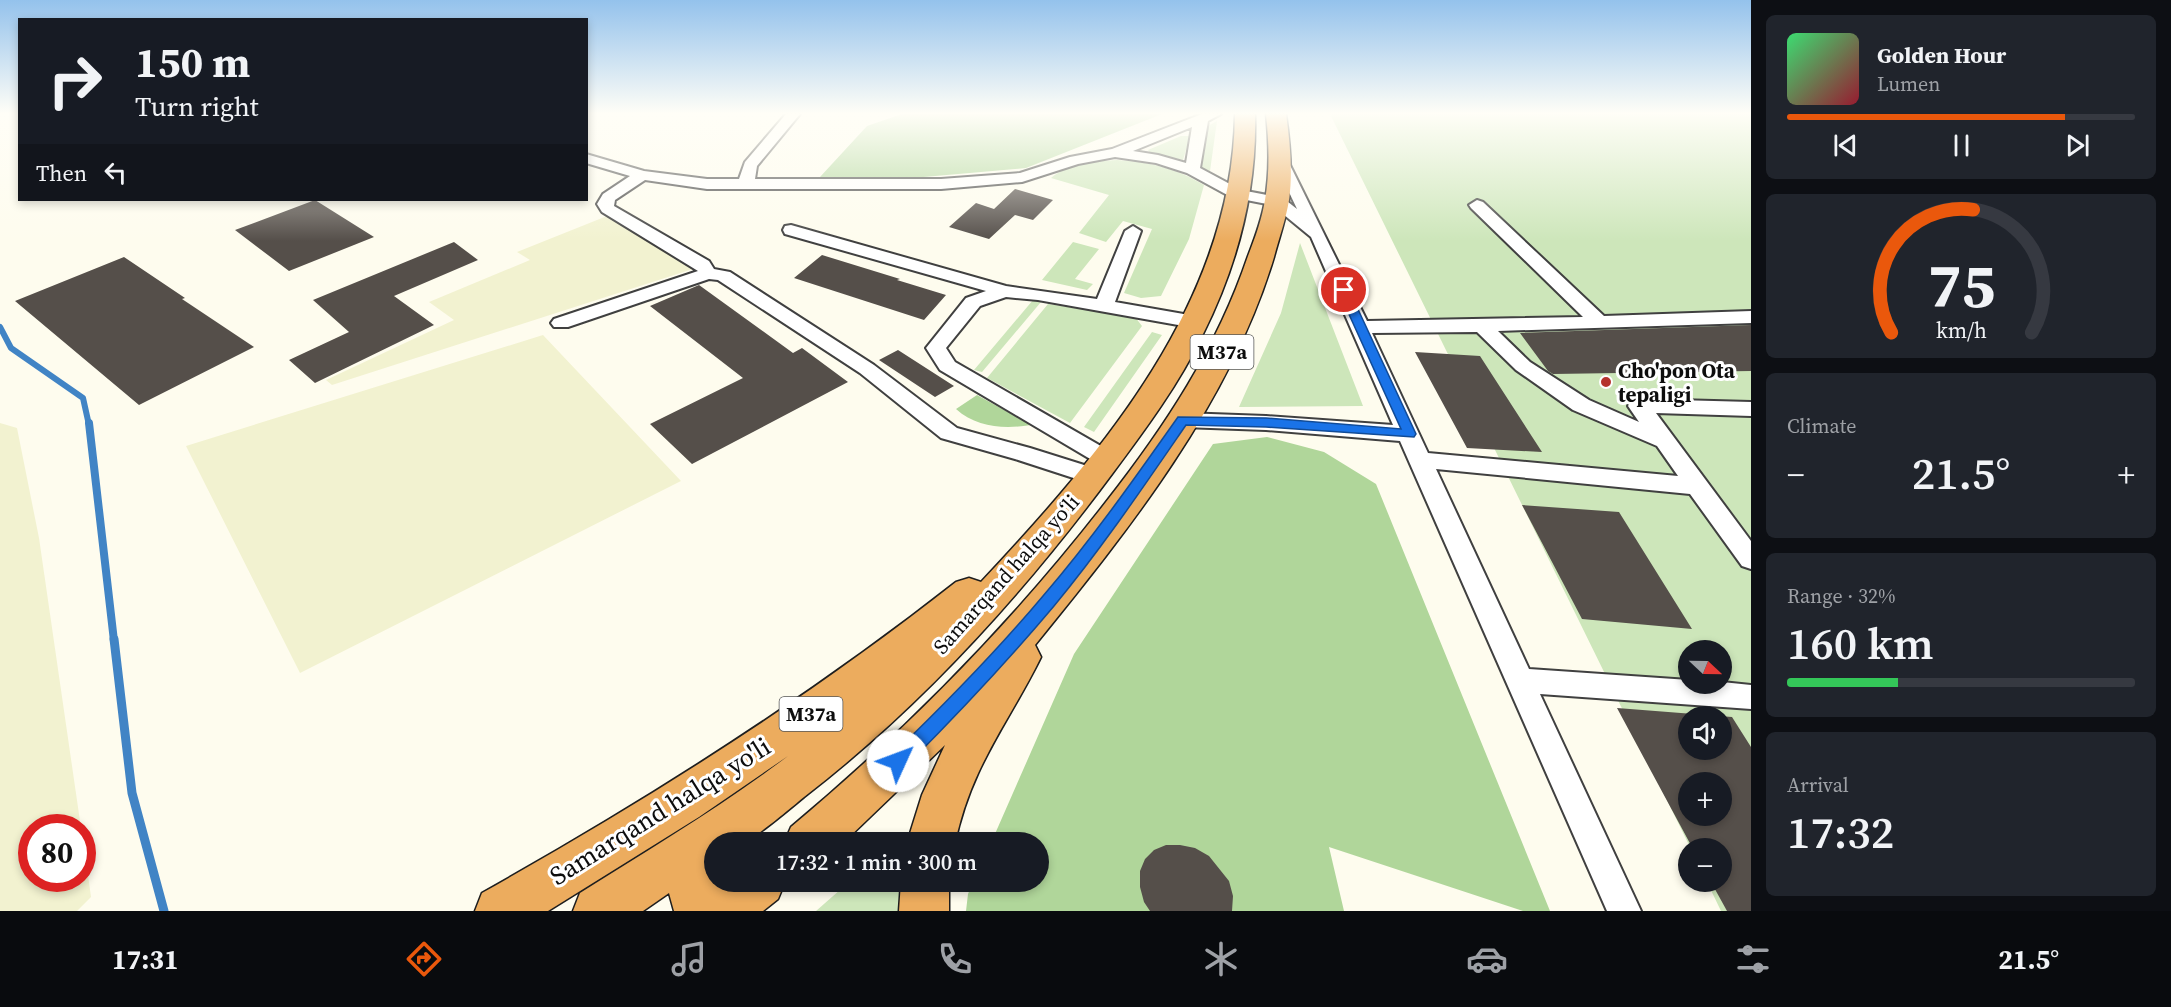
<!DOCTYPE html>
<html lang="en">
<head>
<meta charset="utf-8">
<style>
	body { margin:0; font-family:"Source Serif 4",serif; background:#20242c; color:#f1f3f6; height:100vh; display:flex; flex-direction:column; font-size:22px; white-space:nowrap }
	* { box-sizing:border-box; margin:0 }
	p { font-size:20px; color:#9ea1a6 }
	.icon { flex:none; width:33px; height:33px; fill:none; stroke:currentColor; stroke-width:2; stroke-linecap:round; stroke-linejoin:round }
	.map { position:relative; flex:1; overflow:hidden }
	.side { display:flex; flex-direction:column; gap:15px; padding:15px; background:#0d0f14; width:420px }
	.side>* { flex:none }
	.guide { position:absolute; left:18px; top:18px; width:570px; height:183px; border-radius:0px; box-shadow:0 3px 9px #0003; background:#171b24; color:#f1f3f6; overflow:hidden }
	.needle { width:39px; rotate:112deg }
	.fabs { position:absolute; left:1678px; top:640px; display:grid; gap:12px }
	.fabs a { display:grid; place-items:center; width:54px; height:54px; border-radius:50%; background:#171b24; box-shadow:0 3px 9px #0003; font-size:30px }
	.speed { position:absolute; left:18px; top:814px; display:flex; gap:12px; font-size:30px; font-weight:700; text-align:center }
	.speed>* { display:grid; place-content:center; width:78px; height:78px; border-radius:50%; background:#171b24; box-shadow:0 3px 9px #0003; line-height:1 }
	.speed .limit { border:9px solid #d22; background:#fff; color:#111 }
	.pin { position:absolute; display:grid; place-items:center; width:51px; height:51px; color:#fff; margin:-26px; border:3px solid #fff; border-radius:50%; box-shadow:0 2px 6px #0007 }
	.me { position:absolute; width:66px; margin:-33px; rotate:47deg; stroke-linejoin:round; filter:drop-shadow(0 0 4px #0008) }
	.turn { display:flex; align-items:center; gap:21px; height:126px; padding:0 18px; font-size:27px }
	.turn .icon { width:78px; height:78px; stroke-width:2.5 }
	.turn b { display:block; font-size:42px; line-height:51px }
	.then { display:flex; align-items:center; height:57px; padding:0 18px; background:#0003; gap:12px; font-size:22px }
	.big { font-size:45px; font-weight:600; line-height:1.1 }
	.side .widget { flex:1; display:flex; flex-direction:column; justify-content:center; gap:9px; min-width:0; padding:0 21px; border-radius:9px; background:#20242c }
	.side .dial { align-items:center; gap:0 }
	.dial svg { height:156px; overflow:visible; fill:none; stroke:#363941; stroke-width:7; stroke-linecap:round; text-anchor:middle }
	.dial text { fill:#f1f3f6; stroke:none }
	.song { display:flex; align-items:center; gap:18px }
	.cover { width:72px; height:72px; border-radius:9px; background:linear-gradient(135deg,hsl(140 70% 55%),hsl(350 70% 35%)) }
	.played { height:6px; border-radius:3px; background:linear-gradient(90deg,#ea580c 80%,#363941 80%) }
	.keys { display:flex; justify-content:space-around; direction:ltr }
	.heat { display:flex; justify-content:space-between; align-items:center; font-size:33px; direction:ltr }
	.charge { height:9px; border-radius:4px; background:linear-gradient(90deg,#34c759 32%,#363941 0) }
	.trip { position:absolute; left:704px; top:832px; width:345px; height:60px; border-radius:30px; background:#171b24; box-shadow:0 3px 9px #0003; font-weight:600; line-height:60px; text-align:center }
	.menu { display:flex; height:96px; justify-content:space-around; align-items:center; background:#090b0e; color:#9ea1a6 }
	.menu .icon { width:42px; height:42px }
	.menu .on { color:#ea580c }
	.menu b { font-size:27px; color:#f1f3f6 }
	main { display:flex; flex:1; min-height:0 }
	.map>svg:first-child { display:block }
</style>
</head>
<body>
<main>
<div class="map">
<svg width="1751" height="911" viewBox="0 0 1751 911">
	<rect width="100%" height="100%" fill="#fefcee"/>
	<path fill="#f2f2d0" d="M607,216L699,267L332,385L326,380L454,320L429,302L530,260L517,252Z
		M543,335L681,481L300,673L186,446Z
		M0,423L17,428L39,538L81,828H32V879H82L83,839L91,897L77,911H0Z"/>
	<path fill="#cde6ba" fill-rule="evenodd" d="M1330,114H1751V911H1721L1707,882H1722V849H1691ZM1689,651H1722V684H1689ZM1689,717H1722V750H1689ZM1689,783H1722V816H1689Z
		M1217,121L1210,171L1199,167L1206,127Z
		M1181,136H1190L1183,160L1150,153L1148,150Z
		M1117,160C1149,162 1176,168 1204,185L1189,239L1161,296L1141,298L1124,293L1152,229L1123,221L1106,242L1079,233L1109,195L1051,178C1069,163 1093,162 1117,160Z
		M1073,242L1099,249L1075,279L1093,284L1087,290L1042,280Z
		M1300,243L1363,406L1239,407L1281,313Z
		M1033,300L1041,302L982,372L974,370Z
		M1048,304L1135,317L1142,326L1070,423L987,378Z
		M1152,332L1162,335L1094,432L1084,427Z
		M849,882H900L899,911H816Z"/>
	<path fill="#b0d69a" d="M902,114H1162L1026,168L901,179L820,177L867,126Z
		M977,395L1031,425C1005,429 977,428 956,409Z
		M1267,437L1324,452L1376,484L1550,911H1523L1329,847L1344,911H966L968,894L973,882H1038V843H991L1074,654L1213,444Z"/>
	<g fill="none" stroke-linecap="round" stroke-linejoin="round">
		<path stroke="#4184c5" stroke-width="6" d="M0,327L11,348L83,398L89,425"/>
		<path stroke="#4184c5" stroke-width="8" d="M89,423L114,641"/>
		<path stroke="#4184c5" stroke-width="9" d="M114,639L132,793L164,911"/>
	</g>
	<path fill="#554f4a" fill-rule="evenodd" d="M1015,189L1053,200L1033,220L1015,215L989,239L949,227L976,203L994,209Z
		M315,200L374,237L289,271L235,230Z
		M454,242L478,260L394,296L434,325L315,383L289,360L349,332L313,300Z
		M822,255L900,279L897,280L946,295L924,320L794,278Z
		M124,257L185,298L182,299L254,347L139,405L15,301Z
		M699,285L793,353L802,348L848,382L692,464L650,424L743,378L650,306Z
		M1751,325V371L1553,374L1548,371L1520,333Z
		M898,350L954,386L935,397L879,360Z
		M1415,352L1480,356L1542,452L1467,448Z
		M1522,505L1619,512L1692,629L1582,619Z
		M1617,708L1732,717L1751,747V911H1727L1711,882H1722V849H1693ZM1689,717H1722V750H1689ZM1689,783H1722V816H1689Z
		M1166,845H1180L1195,848L1209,856L1229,881L1233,896L1232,911H1150L1144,902L1140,887V871L1145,859L1154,850Z"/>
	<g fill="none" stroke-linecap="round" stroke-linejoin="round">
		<defs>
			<path id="minor" d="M786,114H800L757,166L755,179H941L1020,173L1070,157L1112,149L1202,114H1221L1208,121L1200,168L1241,190L1283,198L1297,209L1272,156L1274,153H1284L1367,321L1583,317L1471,208L1469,205L1477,200L1483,202L1604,316L1751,311V323L1498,331L1530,362L1589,400L1639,422L1628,406L1631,401L1639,399L1751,402V416L1656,413L1751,541V569L1742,566L1690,494L1436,469L1529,669L1689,680V684L1722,682L1751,685V709L1540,694L1641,911H1607L1400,441L1266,430L1183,427L1175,425L1172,420L1175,415L1183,413L1266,416L1393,425L1311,237L1272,205L1231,197L1187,173L1156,163L1115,157L1078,164L1022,182L941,189H707L645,180L615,200L614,206L709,261L714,269L730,272L874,365L957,428L1030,448L1100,470L1104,476L1100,482L1092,484L1015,459L941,438L860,373L718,280L709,279L568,327H554L551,323L554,319L698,271L602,212L597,204L603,194L630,176L586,163V154L644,171L707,179H739L745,162ZM1192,127L1186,163L1158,155L1133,151ZM1477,332L1516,370L1573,410L1657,446L1678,476L1428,453L1372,333Z
				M791,225L1006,286L1097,299L1125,231L1133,226L1141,231L1115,302L1195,316L1202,318L1205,322L1202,326L1195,328L1038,300L1006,297L980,306L946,348L955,362L1113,453L1116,458L1113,463L1105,466L1097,463L940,370L926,348L966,298L986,291L785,234L783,230L785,226Z"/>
			<path id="highway" d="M1235,114H1255C1257,191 1237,266 1203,334C1179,384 1145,430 1112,474C1023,594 922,706 804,797C792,807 754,839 743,843C735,845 722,843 714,843V863L711,865L716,885L721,882H785L778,899L763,911H674L669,893L643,911H573L580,893C650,849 722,806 788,756L699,817L548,911H475L482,893C648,800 806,700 956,582L969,578L981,582C1103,452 1233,301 1235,114Z
				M1266,114H1286C1290,142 1293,172 1289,200C1286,219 1279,238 1274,257C1230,403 1130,528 1035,645L1041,657C1008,724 971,766 955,843H907L922,795L945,745L843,843H784L791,827C908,729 1013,622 1106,502C1165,427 1217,348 1248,256C1255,238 1262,219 1265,200C1270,172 1269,142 1266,114Z
				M901,882H949V911H899Z"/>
		</defs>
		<use href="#minor" stroke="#404040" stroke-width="4"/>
		<use href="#highway" stroke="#1e1e1e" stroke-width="3"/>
		<use href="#minor" fill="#fff" fill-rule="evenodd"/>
		<use href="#highway" fill="#ecac5e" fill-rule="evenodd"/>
	</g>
	<linearGradient id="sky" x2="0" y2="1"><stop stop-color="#94c2ec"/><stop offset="0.47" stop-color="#fffef7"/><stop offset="1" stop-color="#fffef7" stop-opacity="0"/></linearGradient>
	<rect width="1751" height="241" fill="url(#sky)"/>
	<path fill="#1a73e8" stroke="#114b97" stroke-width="1.5" d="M1344,287L1349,290L1416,434L1414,437L1266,427L1186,425C1144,486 1102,548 1054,606C1007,662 957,715 905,767L898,770L892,767L889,761L892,755C945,704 996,652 1043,596C1092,539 1135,478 1178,417L1266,418L1401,429L1338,290Z"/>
	<circle fill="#b5332d" stroke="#fff" stroke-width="2" cx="1606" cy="382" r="6"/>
	<g text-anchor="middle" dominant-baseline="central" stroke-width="6" stroke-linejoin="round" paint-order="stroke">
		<g fill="#fff" stroke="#565656" stroke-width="1.5">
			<rect x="1190.5" y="335" width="63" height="34" rx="4.5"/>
			<rect x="779.5" y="697" width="63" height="34" rx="4.5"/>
		</g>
		<g font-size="20" font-weight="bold" fill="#0d0d0d">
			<text x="1222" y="352">M37a</text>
			<text x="811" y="714">M37a</text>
		</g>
		<g font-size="21" font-weight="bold" fill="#0d0d0d" stroke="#fff" text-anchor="start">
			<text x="1618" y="370">Cho'pon Ota<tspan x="1618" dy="24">tepaligi</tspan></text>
		</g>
		<g font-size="21" fill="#0d0d0d" stroke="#fff">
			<text transform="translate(1006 574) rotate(-48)">Samarqand halqa yoʻli</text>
		</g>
		<g font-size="26" fill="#0d0d0d" stroke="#fff">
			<text transform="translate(660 811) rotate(-32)">Samarqand halqa yo'li</text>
		</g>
	</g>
</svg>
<div class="fabs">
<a><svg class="needle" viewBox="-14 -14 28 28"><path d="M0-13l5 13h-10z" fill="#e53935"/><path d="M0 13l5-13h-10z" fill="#9ea1a6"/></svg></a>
<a><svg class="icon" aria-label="sound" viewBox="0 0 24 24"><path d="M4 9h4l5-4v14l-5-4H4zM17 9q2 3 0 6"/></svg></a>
<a>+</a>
<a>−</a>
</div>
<div class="speed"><div class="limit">80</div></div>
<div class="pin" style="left:1344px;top:290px;background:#d93025"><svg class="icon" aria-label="arrive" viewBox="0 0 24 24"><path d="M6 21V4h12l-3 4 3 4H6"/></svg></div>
<svg class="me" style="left:898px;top:761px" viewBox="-20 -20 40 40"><circle r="19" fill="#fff"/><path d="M0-13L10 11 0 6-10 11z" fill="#1a73e8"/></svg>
<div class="trip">17:32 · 1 min · 300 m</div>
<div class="guide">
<div class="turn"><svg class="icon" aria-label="right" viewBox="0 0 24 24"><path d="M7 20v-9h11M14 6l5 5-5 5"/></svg><div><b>150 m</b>Turn right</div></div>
<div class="then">Then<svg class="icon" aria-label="left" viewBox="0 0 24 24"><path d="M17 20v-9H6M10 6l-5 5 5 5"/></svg></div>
</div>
</div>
<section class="side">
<div class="widget">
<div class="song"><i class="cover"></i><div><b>Golden Hour</b><p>Lumen</p></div></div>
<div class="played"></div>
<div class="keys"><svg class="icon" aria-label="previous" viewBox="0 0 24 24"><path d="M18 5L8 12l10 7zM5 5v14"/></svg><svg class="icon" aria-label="pause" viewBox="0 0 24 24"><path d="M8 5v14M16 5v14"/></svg><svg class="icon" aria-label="next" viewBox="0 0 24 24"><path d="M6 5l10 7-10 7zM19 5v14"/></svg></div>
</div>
<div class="widget dial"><svg viewBox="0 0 100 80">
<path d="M14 69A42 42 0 1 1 86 69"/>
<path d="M14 69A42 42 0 0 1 56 6" stroke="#ea580c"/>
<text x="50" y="56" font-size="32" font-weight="700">75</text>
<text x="50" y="72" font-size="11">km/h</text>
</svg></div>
<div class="widget"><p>Climate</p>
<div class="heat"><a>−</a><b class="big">21.5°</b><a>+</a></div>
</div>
<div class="widget"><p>Range · 32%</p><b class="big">160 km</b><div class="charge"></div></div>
<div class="widget"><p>Arrival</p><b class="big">17:32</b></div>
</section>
</main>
<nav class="menu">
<b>17:31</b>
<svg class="icon on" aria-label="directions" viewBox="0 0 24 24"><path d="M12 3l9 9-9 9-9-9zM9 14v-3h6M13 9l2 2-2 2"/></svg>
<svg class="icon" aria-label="music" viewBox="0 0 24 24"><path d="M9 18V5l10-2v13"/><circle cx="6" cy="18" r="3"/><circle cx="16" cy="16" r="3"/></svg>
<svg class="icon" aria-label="phone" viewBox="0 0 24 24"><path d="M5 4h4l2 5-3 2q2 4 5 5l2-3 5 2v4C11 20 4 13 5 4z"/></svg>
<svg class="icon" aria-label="climate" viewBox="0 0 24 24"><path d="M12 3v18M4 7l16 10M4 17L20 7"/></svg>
<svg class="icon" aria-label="car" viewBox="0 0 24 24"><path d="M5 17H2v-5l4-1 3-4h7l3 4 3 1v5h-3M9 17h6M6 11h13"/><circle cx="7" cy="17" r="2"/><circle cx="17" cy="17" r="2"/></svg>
<svg class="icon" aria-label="filters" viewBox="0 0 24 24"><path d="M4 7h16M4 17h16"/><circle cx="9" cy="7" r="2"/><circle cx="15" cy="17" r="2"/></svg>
<b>21.5°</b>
</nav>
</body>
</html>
